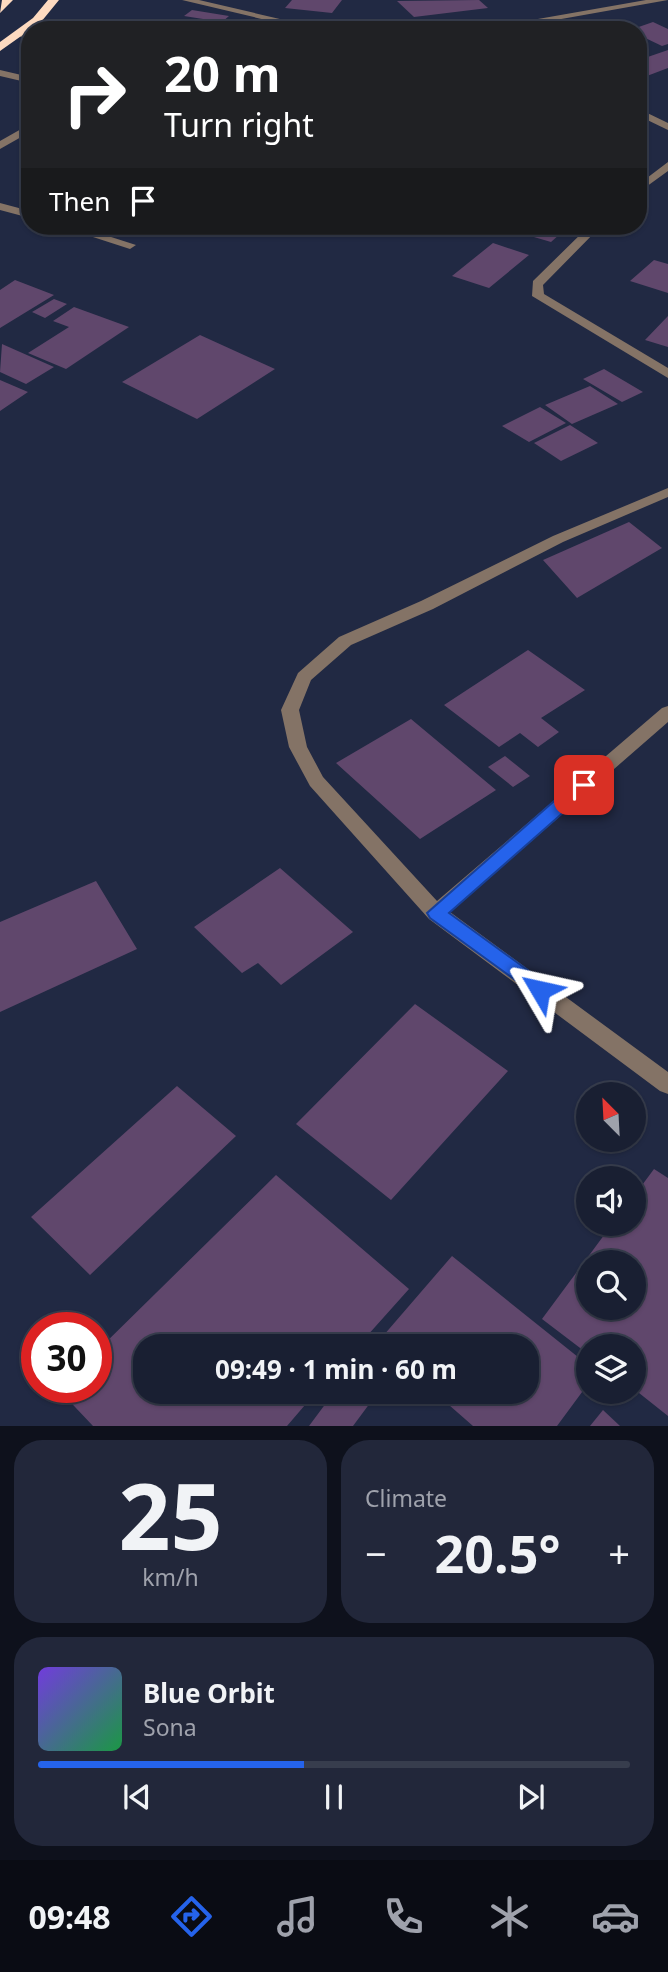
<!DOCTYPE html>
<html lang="en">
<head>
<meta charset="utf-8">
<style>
	body { margin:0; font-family:"Noto Sans",sans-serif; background:#22273a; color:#f1f3f6; height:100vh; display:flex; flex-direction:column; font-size:26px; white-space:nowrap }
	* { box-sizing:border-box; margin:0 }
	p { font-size:23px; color:#9fa2ac }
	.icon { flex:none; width:38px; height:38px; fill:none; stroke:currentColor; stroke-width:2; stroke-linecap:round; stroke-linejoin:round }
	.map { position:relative; height:1426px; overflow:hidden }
	.side { display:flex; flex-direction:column; gap:14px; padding:14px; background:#0e111c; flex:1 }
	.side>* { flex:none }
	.top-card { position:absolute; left:21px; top:21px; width:626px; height:214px; border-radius:28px; box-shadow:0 2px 5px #0004,0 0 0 2px #373d4d; background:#202124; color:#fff; overflow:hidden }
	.needle { width:46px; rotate:336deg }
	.fabs { position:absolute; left:576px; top:1082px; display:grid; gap:14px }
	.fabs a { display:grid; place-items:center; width:70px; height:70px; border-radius:50%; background:#191f32; box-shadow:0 2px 5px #0004,0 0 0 2px #373d4d; font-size:35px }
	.speed { position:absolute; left:21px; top:1312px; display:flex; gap:14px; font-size:35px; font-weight:700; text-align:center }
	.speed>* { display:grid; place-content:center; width:91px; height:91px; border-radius:50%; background:#191f32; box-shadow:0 2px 5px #0004,0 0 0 2px #373d4d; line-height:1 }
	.speed .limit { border:10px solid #d22; background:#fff; color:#111 }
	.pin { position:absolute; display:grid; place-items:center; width:60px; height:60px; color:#fff; margin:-30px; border-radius:14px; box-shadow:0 4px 10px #0006 }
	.me { position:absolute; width:77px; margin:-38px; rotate:306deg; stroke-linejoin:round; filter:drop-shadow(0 0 5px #0008) }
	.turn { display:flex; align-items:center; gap:24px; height:147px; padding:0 28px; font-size:32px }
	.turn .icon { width:91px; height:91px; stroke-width:2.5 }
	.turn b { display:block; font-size:49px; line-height:60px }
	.then { display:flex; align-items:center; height:66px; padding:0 28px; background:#0003; gap:14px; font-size:26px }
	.big { font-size:52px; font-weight:700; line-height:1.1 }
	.side .widget { flex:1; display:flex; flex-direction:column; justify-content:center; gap:10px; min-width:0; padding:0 24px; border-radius:28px; background:#22273a }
	.side .dial { align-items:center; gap:0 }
	.dial b { font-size:91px; line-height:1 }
	.song { display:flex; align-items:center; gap:21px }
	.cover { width:84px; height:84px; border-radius:10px; background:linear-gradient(135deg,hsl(260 70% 55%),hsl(140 70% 35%)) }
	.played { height:7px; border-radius:4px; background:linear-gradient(90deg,#2563eb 45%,#373d4d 45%) }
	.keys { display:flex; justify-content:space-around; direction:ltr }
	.heat { display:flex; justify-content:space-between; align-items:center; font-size:38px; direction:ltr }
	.side .tiles { flex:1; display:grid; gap:14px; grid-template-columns:1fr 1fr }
	.widget:last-child { grid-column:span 2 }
	.trip { position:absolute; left:133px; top:1334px; width:406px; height:70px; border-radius:28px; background:#191f32; box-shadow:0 2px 5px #0004,0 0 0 2px #373d4d; font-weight:700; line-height:70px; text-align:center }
	.tabs { display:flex; height:112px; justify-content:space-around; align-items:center; background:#0a0c14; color:#9fa2ac }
	.tabs .icon { width:49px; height:49px }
	.tabs .active { color:#2563eb }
	.tabs b { font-size:32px; color:#f1f3f6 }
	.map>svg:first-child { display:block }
</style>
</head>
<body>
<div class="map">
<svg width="668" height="1426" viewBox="0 0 668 1426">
	<rect width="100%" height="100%" fill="#212943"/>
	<path fill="#60476c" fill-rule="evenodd" d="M292,0H342L332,13L285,8Z
		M479,0L488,8L414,17L397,1Z
		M192,10L229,16L222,22L184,16Z
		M653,22L668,29V44L662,46L639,35V30H630Z
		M668,50V68L639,79V60Z
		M515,226H569L551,242L510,230Z
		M493,243L529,255L489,288L452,276Z
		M654,260L668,264V293L630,281Z
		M15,280L54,295L0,328V290Z
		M54,299L67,304L45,318L32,312Z
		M74,307L129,327L66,369L28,353L69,327L53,321Z
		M668,316V347L645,340Z
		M200,335L275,369L197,419L122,382Z
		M2,344L54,367L26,384L0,372Z
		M604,369L643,392L622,402L583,379Z
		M0,380L28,392L0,411Z
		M590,386L618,404L572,424L545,405Z
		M540,407L566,423L529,442L502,426Z
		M570,425L598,443L561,461L534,443Z
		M629,522L662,548L577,598L543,560Z
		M528,650L585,690L541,718L559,732L538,747L520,733L499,747L444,705Z
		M411,719L496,790L420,839L336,763Z
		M505,756L530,776L513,787L488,767Z
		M280,868L353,932L281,985L258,963L242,973L194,927Z
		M96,881L137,949L0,1012V922Z
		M415,1004L508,1071L391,1200L296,1124Z
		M177,1086L236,1136L90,1275L31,1217Z
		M654,1169L668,1178V1416L634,1389V1346H588V1354L542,1319L613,1223H634V1196ZM588,1262H634V1307H588Z
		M276,1175L409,1289L358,1346H145V1391H317L287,1426H93L58,1389L96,1388V1352Z
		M452,1256L588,1365V1384L557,1426H473L433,1391H527V1346L377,1343Z
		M335,1391H363L373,1399L353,1426H309Z
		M603,1410L620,1426H590Z"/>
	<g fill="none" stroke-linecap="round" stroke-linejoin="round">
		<path fill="#847366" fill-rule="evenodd" d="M182,0H199L327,30H308Z
			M646,0H668L500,30H476Z
			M19,31L30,32V38L16,36L14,34Z
			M0,70L30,77V83L0,76Z
			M639,109L668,123V130L639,116Z
			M30,124V132L0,149V141Z
			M668,162V171L639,192V184Z
			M0,203L30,211V218L0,210Z
			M59,226H77L136,245L130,249Z
			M589,226H601L543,285L544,294L668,368V378L532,296L533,281Z
			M668,488V497L563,542L433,609L351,645L311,680L299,710L307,747L323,777L437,901L662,708L668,706V722L450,912L668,1072V1094L660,1091L429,919L310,786L289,747L281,710L298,673L339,637L421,601L553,536Z"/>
		<path fill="#fddac0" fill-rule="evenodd" d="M2,0H13L0,13Z
			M48,0H59L41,22L0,51V42L33,18Z"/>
	</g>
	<path fill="#2563eb" stroke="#184099" stroke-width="2" d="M584,779L592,785L590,789L449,913L547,984L550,990L547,995L540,998L430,918L427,913L578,780Z"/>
</svg>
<div class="fabs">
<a><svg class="needle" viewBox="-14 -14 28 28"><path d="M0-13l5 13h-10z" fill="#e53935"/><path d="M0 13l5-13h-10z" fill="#9fa2ac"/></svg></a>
<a><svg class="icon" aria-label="sound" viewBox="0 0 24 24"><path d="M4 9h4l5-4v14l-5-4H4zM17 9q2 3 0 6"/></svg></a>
<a><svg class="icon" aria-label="search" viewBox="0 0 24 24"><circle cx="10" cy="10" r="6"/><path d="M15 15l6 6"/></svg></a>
<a><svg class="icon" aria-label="layers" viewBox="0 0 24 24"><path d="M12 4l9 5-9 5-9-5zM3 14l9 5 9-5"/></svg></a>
</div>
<div class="speed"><div class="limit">30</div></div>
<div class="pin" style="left:584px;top:785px;background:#d93025"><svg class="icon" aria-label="arrive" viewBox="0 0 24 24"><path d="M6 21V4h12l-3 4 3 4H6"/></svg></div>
<svg class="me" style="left:540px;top:990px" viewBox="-20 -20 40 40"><path d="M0-17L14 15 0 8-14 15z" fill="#2563eb" stroke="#fff" stroke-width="4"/></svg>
<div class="trip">09:49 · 1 min · 60 m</div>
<div class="top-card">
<div class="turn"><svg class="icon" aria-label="right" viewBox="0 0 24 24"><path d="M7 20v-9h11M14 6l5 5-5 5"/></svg><div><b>20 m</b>Turn right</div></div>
<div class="then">Then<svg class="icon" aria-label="arrive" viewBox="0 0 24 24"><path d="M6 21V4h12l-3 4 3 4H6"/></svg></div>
</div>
</div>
<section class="side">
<div class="tiles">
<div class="widget dial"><b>25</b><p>km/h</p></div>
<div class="widget"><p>Climate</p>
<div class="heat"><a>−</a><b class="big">20.5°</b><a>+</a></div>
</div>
<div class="widget">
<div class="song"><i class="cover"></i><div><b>Blue Orbit</b><p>Sona</p></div></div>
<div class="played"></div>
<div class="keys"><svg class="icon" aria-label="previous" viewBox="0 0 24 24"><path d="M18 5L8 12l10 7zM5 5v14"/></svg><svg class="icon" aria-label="pause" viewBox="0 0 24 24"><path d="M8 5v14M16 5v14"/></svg><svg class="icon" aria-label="next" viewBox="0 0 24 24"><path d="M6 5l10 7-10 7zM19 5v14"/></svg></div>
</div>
</div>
</section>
<nav class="tabs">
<b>09:48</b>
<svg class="icon active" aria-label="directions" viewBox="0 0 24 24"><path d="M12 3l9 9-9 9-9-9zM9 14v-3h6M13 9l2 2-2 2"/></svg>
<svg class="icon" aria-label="music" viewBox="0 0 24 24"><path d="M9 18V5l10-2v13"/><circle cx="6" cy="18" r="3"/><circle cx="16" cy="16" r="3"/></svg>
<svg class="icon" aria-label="phone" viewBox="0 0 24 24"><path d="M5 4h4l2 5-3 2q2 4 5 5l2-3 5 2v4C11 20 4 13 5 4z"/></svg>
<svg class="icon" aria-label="climate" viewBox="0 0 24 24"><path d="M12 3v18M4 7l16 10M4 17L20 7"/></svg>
<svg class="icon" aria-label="car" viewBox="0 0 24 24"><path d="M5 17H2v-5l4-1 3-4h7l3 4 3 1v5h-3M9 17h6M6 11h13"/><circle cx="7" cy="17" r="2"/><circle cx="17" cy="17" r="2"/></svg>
</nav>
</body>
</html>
